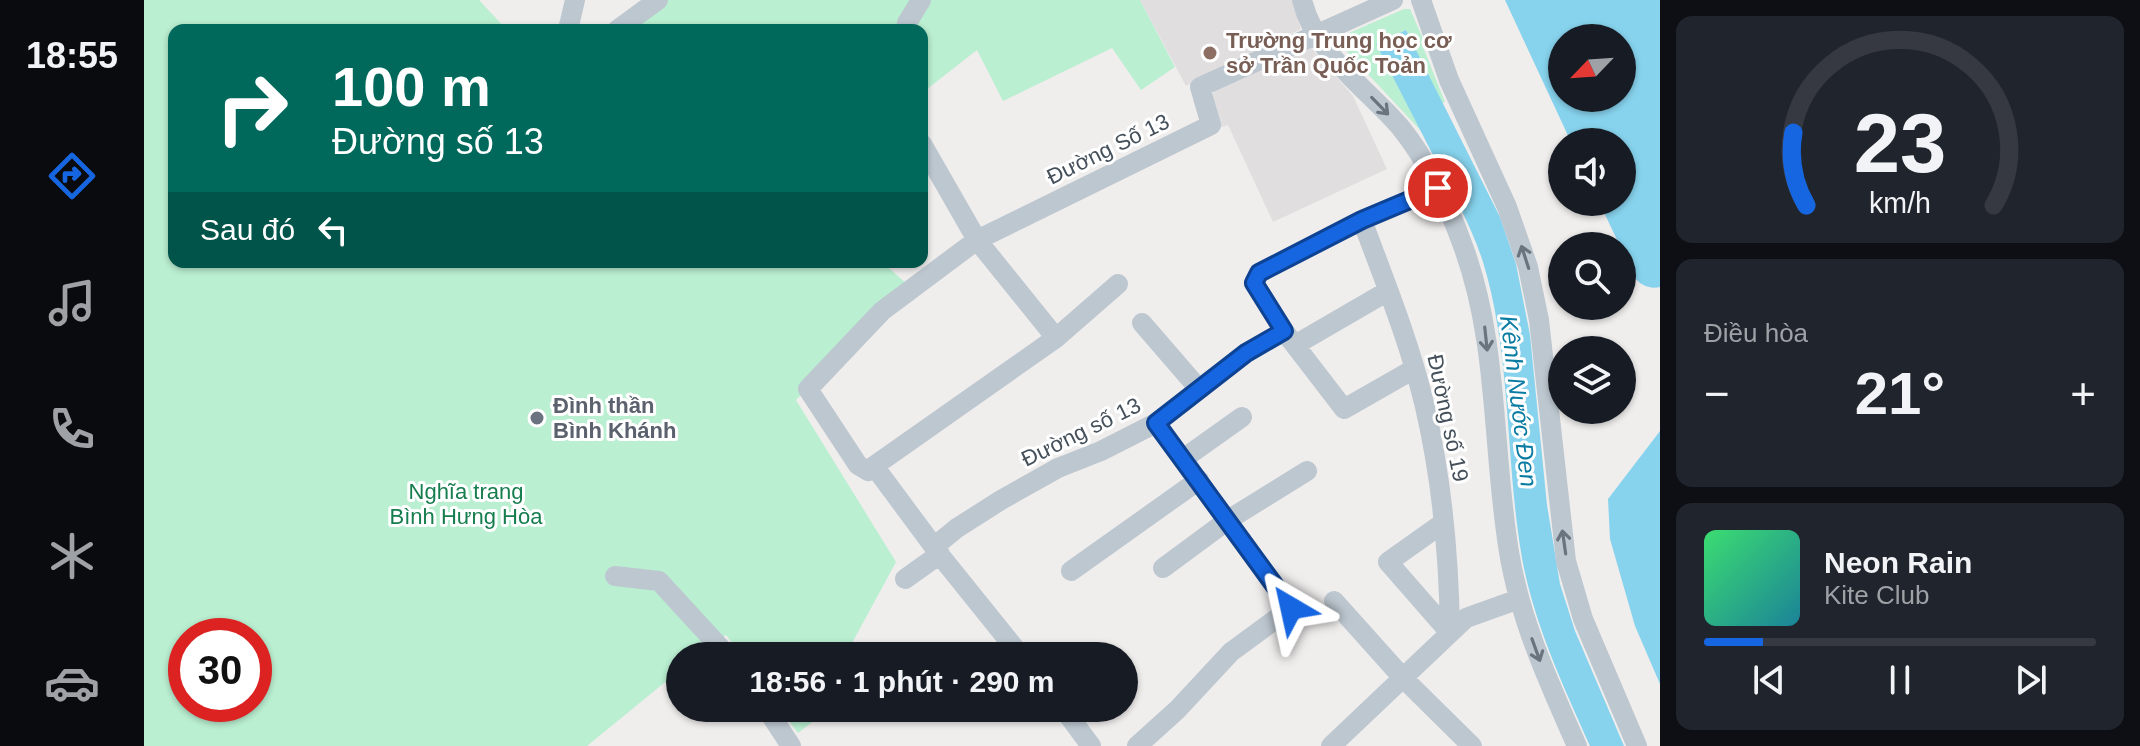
<!DOCTYPE html>
<html lang="vi">
<head>
<meta charset="utf-8">
<style>
	body { margin:0; font-family:Helvetica,sans-serif; background:#20242c; color:#f1f3f6; height:100vh; display:flex; flex-direction:column; font-size:30px; white-space:nowrap }
	* { box-sizing:border-box; margin:0 }
	p { font-size:26px; color:#9ea1a6 }
	.icon { flex:none; width:44px; height:44px; fill:none; stroke:currentColor; stroke-width:2; stroke-linecap:round; stroke-linejoin:round }
	.map { position:relative; flex:1; overflow:hidden }
	.details { display:flex; flex-direction:column; gap:16px; padding:16px; background:#0d0f14; width:480px }
	.details>* { flex:none }
	.banner { position:absolute; left:24px; top:24px; width:760px; height:244px; border-radius:16px; box-shadow:0 2px 6px #0004; background:#00695c; color:#fff; overflow:hidden }
	.needle { width:52px; rotate:245deg }
	.tools { position:absolute; left:1404px; top:24px; display:grid; gap:16px }
	.tools a { display:grid; place-items:center; width:88px; height:88px; border-radius:50%; background:#171b24; box-shadow:0 2px 6px #0004; font-size:40px }
	.speed { position:absolute; left:24px; top:618px; display:flex; gap:16px; font-size:40px; font-weight:700; text-align:center }
	.speed>* { display:grid; place-content:center; width:104px; height:104px; border-radius:50%; background:#171b24; box-shadow:0 2px 6px #0004; line-height:1 }
	.speed .limit { border:12px solid #d22; background:#fff; color:#111 }
	.pin { position:absolute; display:grid; place-items:center; width:68px; height:68px; color:#fff; margin:-34px; border:4px solid #fff; border-radius:50%; box-shadow:0 2px 8px #0007 }
	.me { position:absolute; width:88px; margin:-44px; rotate:324deg; stroke-linejoin:round; filter:drop-shadow(0 0 6px #0008) }
	.turn { display:flex; align-items:center; gap:28px; height:168px; padding:0 32px; font-size:36px }
	.turn .icon { width:104px; height:104px; stroke-width:2.5 }
	.turn b { display:block; font-size:56px; line-height:68px }
	.then { display:flex; align-items:center; height:76px; padding:0 32px; background:#0003; gap:16px; font-size:30px }
	.big { font-size:60px; font-weight:600; line-height:1.1 }
	.details .card { flex:1; display:flex; flex-direction:column; justify-content:center; gap:12px; min-width:0; padding:0 28px; border-radius:16px; background:#20242c }
	.details .dial { align-items:center; gap:0 }
	.dial svg { height:208px; overflow:visible; fill:none; stroke:#363941; stroke-width:7; stroke-linecap:round; text-anchor:middle }
	.dial text { fill:#f1f3f6; stroke:none }
	.song { display:flex; align-items:center; gap:24px }
	.cover { width:96px; height:96px; border-radius:12px; background:linear-gradient(135deg,hsl(140 70% 55%),hsl(190 70% 35%)) }
	.played { height:8px; border-radius:4px; background:linear-gradient(90deg,#1666e1 15%,#363941 15%) }
	.keys { display:flex; justify-content:space-around; direction:ltr }
	.heat { display:flex; justify-content:space-between; align-items:center; font-size:44px; direction:ltr }
	.trip { position:absolute; left:522px; top:642px; width:472px; height:80px; border-radius:40px; background:#171b24; box-shadow:0 2px 6px #0004; font-weight:600; line-height:80px; text-align:center }
	main { display:flex; flex:1; min-height:0 }
	.menu { display:flex; flex-direction:column; width:144px; justify-content:space-around; align-items:center; background:#090b0e; color:#9ea1a6 }
	.menu .icon { width:56px; height:56px }
	.menu .on { color:#1666e1 }
	.menu b { font-size:36px; color:#f1f3f6 }
	.map>svg:first-child { display:block }
</style>
</head>
<body>
<main>
<nav class="menu">
<b>18:55</b>
<svg class="icon on" aria-label="directions" viewBox="0 0 24 24"><path d="M12 3l9 9-9 9-9-9zM9 14v-3h6M13 9l2 2-2 2"/></svg>
<svg class="icon" aria-label="music" viewBox="0 0 24 24"><path d="M9 18V5l10-2v13"/><circle cx="6" cy="18" r="3"/><circle cx="16" cy="16" r="3"/></svg>
<svg class="icon" aria-label="phone" viewBox="0 0 24 24"><path d="M5 4h4l2 5-3 2q2 4 5 5l2-3 5 2v4C11 20 4 13 5 4z"/></svg>
<svg class="icon" aria-label="climate" viewBox="0 0 24 24"><path d="M12 3v18M4 7l16 10M4 17L20 7"/></svg>
<svg class="icon" aria-label="car" viewBox="0 0 24 24"><path d="M5 17H2v-5l4-1 3-4h7l3 4 3 1v5h-3M9 17h6M6 11h13"/><circle cx="7" cy="17" r="2"/><circle cx="17" cy="17" r="2"/></svg>
</nav>
<div class="map">
<svg width="1516" height="746" viewBox="0 0 1516 746">
	<rect width="100%" height="100%" fill="#f0eded"/>
	<path fill="#e1dedf" d="M996,0H1148L1157,29L1042,86Z
		M1163,43L1209,96L1243,169L1129,222L1084,125L1074,128L1067,105L1070,89Z"/>
	<path fill="#baefd1" fill-rule="evenodd" d="M0,0H335L363,30H30V262H738L763,284L652,400L752,562L701,656H598L582,635L554,656H536V670L443,746H0ZM42,636H110V704H42Z
		M508,0H996L1031,67L997,90L968,48L859,101L833,50L778,93V30H468Z
		M1260,9H1266L1280,41L1277,42L1301,102L1298,103L1262,30L1232,44L1277,131L1194,42L1198,36Z
		M635,708H687L654,733Z"/>
	<path fill="#87d3ed" fill-rule="evenodd" d="M1361,0H1516V287C1493,292 1480,266 1478,246H1476L1455,202H1478V142H1427ZM1418,38H1478V98H1418Z
		M1262,30L1356,217L1372,264L1386,335L1403,505L1416,584L1431,631L1480,746H1446C1419,685 1390,624 1378,558C1361,460 1368,357 1339,262C1328,228 1310,195 1293,163C1273,123 1252,84 1232,44Z
		M1516,431V684L1491,626L1466,539L1464,499Z"/>
	<g fill="none" stroke-linecap="round" stroke-linejoin="round">
		<path stroke="#bdc7d0" stroke-width="20" d="M1158,0C1172,56 1222,87 1257,128C1285,163 1304,204 1319,246C1355,343 1348,450 1365,552C1376,620 1405,683 1433,746
			M1277,0L1305,80L1363,207L1384,267L1395,320L1422,561L1439,619L1493,746
			M424,30L431,0
			M473,30L514,0
			M762,30L763,23L777,0
			M778,144L833,240L1067,125L1056,87L1249,0
			M1218,220C1241,282 1266,343 1281,407C1298,480 1305,558 1306,633
			M998,323L1055,389
			M1151,345L1244,291
			M1270,369L1200,409L1140,331L1110,283L1115,273L1218,220L1294,188
			M1039,459L1098,417
			M730,466L724,471L714,465L664,389L738,311L833,240L912,338
			M1299,523L1244,562L1306,633
			M791,546L813,528L857,500L914,468L957,451L1012,423L1102,353L1140,331
			M1019,568L1084,520L1163,471
			M927,571L1055,480
			M471,576L515,581L584,656
			M761,579L796,554
			M1190,601L1259,678L1328,746
			M877,656L799,559L730,466L912,338L974,284
			M622,708L647,746
			M919,708L947,746
			M993,746L1033,710L1087,652L1147,608L1012,423
			M1187,746L1322,618L1375,599"/>
	</g>
	<defs><path id="oneway-shaft" d="M-6 0H5M1.5-3L5.5 0L1.5 3" fill="none" stroke-width="1.6" stroke-linecap="round" stroke-linejoin="round" transform="scale(2)"/></defs>
	<g stroke="#69747e">
		<use href="#oneway-shaft" transform="translate(1236 106) rotate(46)"/>
		<use href="#oneway-shaft" transform="translate(1381 257) rotate(-108)"/>
		<use href="#oneway-shaft" transform="translate(1342 339) rotate(84)"/>
		<use href="#oneway-shaft" transform="translate(1420 542) rotate(-98)"/>
		<use href="#oneway-shaft" transform="translate(1392 650) rotate(70)"/>
	</g>
	<g fill="none" stroke-linecap="round" stroke-linejoin="round">
		<defs>
			<path id="route" d="M1147,608L1012,423L1102,353L1140,331L1110,283L1115,273L1218,220L1294,188"/>
		</defs>
		<use href="#route" stroke="#0e4292" stroke-width="20"/>
		<use href="#route" stroke="#1666e1" stroke-width="14"/>
	</g>
	<circle fill="#8d6e63" stroke="#fff" stroke-width="3" cx="1066" cy="53" r="8"/>
	<circle fill="#6b7280" stroke="#fff" stroke-width="3" cx="393" cy="418" r="8"/>
	<g text-anchor="middle" dominant-baseline="central" stroke-width="6" stroke-linejoin="round" paint-order="stroke">
		<g font-size="22" font-weight="bold" fill="#785e54" stroke="#fff" text-anchor="start">
			<text x="1082" y="40">Trường Trung học cơ<tspan x="1082" dy="25">sở Trần Quốc Toản</tspan></text>
		</g>
		<g font-size="22" fill="#45505b" stroke="#fff">
			<text transform="translate(964 149) rotate(-26)">Đường Số 13</text>
			<text transform="translate(1304 418) rotate(78)">Đường số 19</text>
			<text transform="translate(937 432) rotate(-26)">Đường số 13</text>
		</g>
		<g font-size="22" font-weight="bold" fill="#5b616d" stroke="#fff" text-anchor="start">
			<text x="409" y="405">Đình thần<tspan x="409" dy="25">Bình Khánh</tspan></text>
		</g>
		<g font-size="22" fill="#157d4e" stroke="#fff">
			<text x="322" y="491">Nghĩa trang<tspan x="322" dy="25">Bình Hưng Hòa</tspan></text>
		</g>
		<g font-size="24" font-style="italic" fill="#0a7ba1" stroke="#fff">
			<text transform="translate(1375 401) rotate(83)">Kênh Nước Đen</text>
		</g>
	</g>
</svg>
<div class="tools">
<a><svg class="needle" viewBox="-14 -14 28 28"><path d="M0-13l5 13h-10z" fill="#e53935"/><path d="M0 13l5-13h-10z" fill="#9ea1a6"/></svg></a>
<a><svg class="icon" aria-label="sound" viewBox="0 0 24 24"><path d="M4 9h4l5-4v14l-5-4H4zM17 9q2 3 0 6"/></svg></a>
<a><svg class="icon" aria-label="search" viewBox="0 0 24 24"><circle cx="10" cy="10" r="6"/><path d="M15 15l6 6"/></svg></a>
<a><svg class="icon" aria-label="layers" viewBox="0 0 24 24"><path d="M12 4l9 5-9 5-9-5zM3 14l9 5 9-5"/></svg></a>
</div>
<div class="speed"><div class="limit">30</div></div>
<div class="pin" style="left:1294px;top:188px;background:#d93025"><svg class="icon" aria-label="arrive" viewBox="0 0 24 24"><path d="M6 21V4h12l-3 4 3 4H6"/></svg></div>
<svg class="me" style="left:1147px;top:608px" viewBox="-20 -20 40 40"><path d="M0-17L14 15 0 8-14 15z" fill="#1666e1" stroke="#fff" stroke-width="4"/></svg>
<div class="trip">18:56 · 1 phút · 290 m</div>
<div class="banner">
<div class="turn"><svg class="icon" aria-label="right" viewBox="0 0 24 24"><path d="M7 20v-9h11M14 6l5 5-5 5"/></svg><div><b>100 m</b>Đường số 13</div></div>
<div class="then">Sau đó<svg class="icon" aria-label="left" viewBox="0 0 24 24"><path d="M17 20v-9H6M10 6l-5 5 5 5"/></svg></div>
</div>
</div>
<section class="details">
<div class="card dial"><svg viewBox="0 0 100 80">
<path d="M14 69A42 42 0 1 1 86 69"/>
<path d="M14 69A42 42 0 0 1 9 41" stroke="#1666e1"/>
<text x="50" y="56" font-size="32" font-weight="700">23</text>
<text x="50" y="72" font-size="11">km/h</text>
</svg></div>
<div class="card"><p>Điều hòa</p>
<div class="heat"><a>−</a><b class="big">21°</b><a>+</a></div>
</div>
<div class="card">
<div class="song"><i class="cover"></i><div><b>Neon Rain</b><p>Kite Club</p></div></div>
<div class="played"></div>
<div class="keys"><svg class="icon" aria-label="previous" viewBox="0 0 24 24"><path d="M18 5L8 12l10 7zM5 5v14"/></svg><svg class="icon" aria-label="pause" viewBox="0 0 24 24"><path d="M8 5v14M16 5v14"/></svg><svg class="icon" aria-label="next" viewBox="0 0 24 24"><path d="M6 5l10 7-10 7zM19 5v14"/></svg></div>
</div>
</section>
</main>
</body>
</html>
